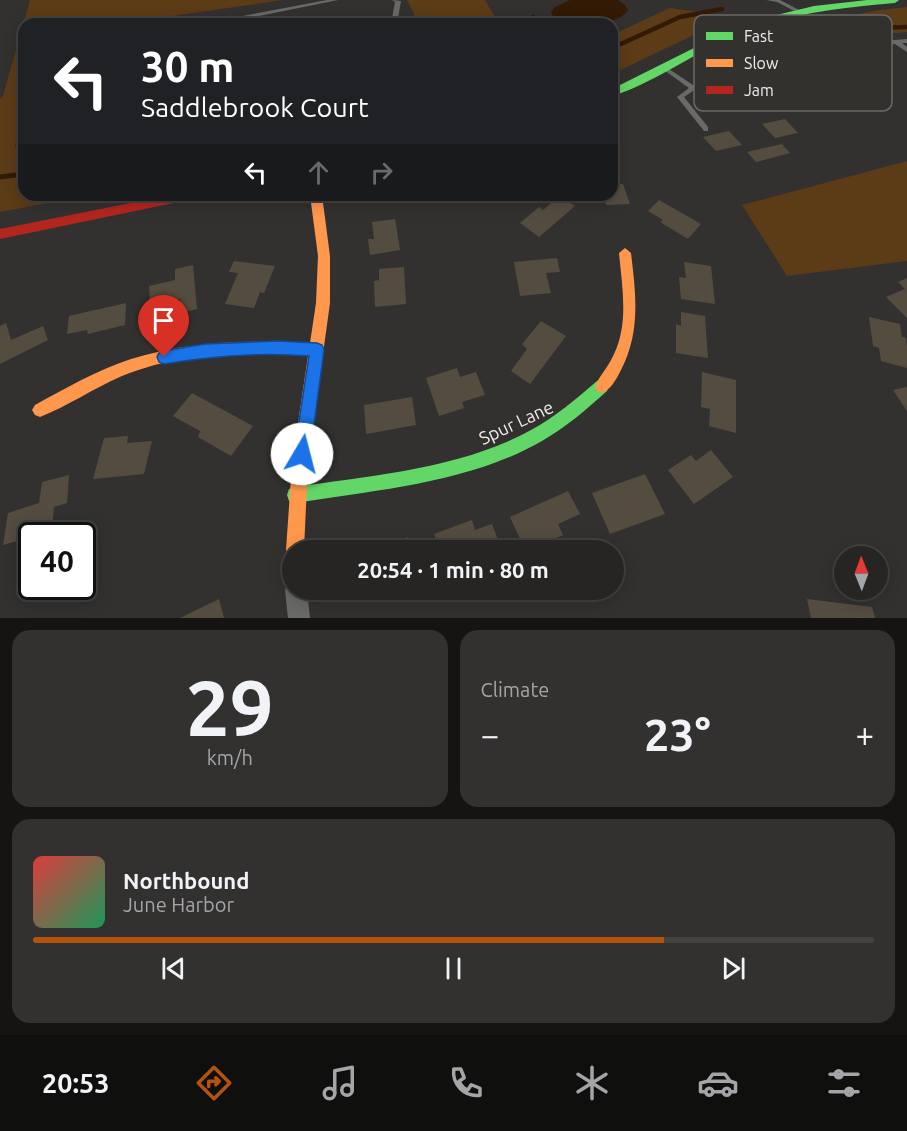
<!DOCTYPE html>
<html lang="en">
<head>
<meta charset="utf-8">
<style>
	body { margin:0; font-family:Ubuntu,sans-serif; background:#323130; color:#f1f3f6; height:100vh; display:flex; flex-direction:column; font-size:22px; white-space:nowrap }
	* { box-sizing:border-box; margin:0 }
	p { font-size:20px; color:#a4a5a6 }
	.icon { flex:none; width:33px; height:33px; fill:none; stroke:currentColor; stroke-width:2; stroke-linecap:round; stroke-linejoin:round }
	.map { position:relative; height:618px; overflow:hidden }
	.details { display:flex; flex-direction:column; gap:12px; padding:12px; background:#151413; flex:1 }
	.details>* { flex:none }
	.hud { position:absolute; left:18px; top:18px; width:600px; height:183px; border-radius:18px; box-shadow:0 3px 15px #0003,0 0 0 2px #424241; background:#202124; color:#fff; overflow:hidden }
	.needle { width:39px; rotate:359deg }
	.controls { position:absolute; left:834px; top:546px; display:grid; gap:12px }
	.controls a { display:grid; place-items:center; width:54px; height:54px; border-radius:50%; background:#262523; box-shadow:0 3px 15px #0003,0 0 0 2px #424241; font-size:30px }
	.speed { position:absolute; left:18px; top:522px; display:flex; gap:12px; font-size:30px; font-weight:700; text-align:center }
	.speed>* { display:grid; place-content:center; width:78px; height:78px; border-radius:50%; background:#262523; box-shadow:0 3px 15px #0003,0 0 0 2px #424241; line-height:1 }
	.speed .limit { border:3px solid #111; border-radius:9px; background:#fff; color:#111 }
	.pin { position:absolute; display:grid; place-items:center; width:51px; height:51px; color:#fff; margin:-62px -26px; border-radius:50% 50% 50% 0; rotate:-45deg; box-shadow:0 0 6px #0007 }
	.pin .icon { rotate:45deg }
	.me { position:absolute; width:66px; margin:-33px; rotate:8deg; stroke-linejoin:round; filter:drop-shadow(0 0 4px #0008) }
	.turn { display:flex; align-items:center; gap:21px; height:126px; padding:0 24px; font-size:27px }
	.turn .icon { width:78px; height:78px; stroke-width:2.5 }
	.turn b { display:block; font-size:42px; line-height:51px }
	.lanes { display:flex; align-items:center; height:57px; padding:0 24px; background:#0003; justify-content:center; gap:30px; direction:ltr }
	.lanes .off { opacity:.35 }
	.big { font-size:45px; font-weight:700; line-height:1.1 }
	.details .card { flex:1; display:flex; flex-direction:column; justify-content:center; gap:9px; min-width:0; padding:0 21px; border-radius:18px; background:#323130 }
	.details .dial { align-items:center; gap:0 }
	.dial b { font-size:78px; line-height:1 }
	.song { display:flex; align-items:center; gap:18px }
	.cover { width:72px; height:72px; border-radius:9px; background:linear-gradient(135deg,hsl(0 70% 55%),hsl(150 70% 35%)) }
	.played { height:6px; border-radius:3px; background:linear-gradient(90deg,#b45309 75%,#424241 75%) }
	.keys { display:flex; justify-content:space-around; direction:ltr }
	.heat { display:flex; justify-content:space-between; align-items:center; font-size:33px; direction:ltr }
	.details .tiles { flex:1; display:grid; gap:12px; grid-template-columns:1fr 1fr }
	.card:last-child { grid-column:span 2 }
	.trip { position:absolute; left:282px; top:540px; width:342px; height:60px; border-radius:30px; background:#262523; box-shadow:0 3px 15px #0003,0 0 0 2px #424241; font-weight:700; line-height:60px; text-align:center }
	.menu { display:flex; height:96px; justify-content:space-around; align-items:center; background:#0f0f0e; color:#a4a5a6 }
	.menu .icon { width:42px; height:42px }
	.menu .active { color:#b45309 }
	.menu b { font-size:27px; color:#f1f3f6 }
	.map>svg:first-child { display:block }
</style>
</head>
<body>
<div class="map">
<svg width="907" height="618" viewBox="0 0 907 618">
	<rect width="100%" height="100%" fill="#32312f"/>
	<path fill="#5c3b17" d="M30,0H283L117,24H24V92L15,147L24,159V195H90L0,212V99L3,96Z
		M407,0H485L499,24H419Z
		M907,7V32L823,40L810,24L879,10Z
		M670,8L711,14L723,21L612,74V35Z
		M907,161V261L787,276L742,205Z"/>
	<path fill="#321a04" d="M570,0H618L624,4L628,10C616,28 575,24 555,24L551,12L555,7Z"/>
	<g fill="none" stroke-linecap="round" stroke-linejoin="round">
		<path stroke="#321a04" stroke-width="4.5" d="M533,17L540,24
			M806,30L907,27
			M612,48L680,17L722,9"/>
		<path stroke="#321a04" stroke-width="5" d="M0,177L24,174"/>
	</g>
	<path fill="#554c40" d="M785,119L798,133L775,138L762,124Z
		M729,131L742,145L716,151L703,137Z
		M782,144L790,153L756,162L747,152Z
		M612,184H623L630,204L606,205L605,201H589L587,195H612Z
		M559,196L575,206L539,237L520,223L539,207L543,210Z
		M659,200L701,224L688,239L660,222L663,220L648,211Z
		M395,219L400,250L370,255L368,239H374L372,222Z
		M557,258L560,272L546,273L551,293L520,296L514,262Z
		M234,261L275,266L264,293L260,292L254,308L225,304L238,273L229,272Z
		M684,262L711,266L715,304L681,299L679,277L686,278Z
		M193,265L197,309L181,313L180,299L150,307L149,286L175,280V269Z
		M404,267L406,304L375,307L374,281L379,280V269Z
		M907,278V318L886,297L905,289L898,282Z
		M126,303L125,325L88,334L87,330L67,334L69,316Z
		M681,312L705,316L708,358L676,353V324L681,326Z
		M869,317L900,324L902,337L906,338L907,346V368L881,361L879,348L873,346Z
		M541,321L566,336L530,384L511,371L527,349L522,344Z
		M6,323L11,340L43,326L48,340L0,364V326Z
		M457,368L460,377L476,372L485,395L462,402L464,408L439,416L426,378Z
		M702,372L736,380V433L709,426L710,409L701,407Z
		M907,387V411L893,390Z
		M192,393L253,426L231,456L198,437L200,431L173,416Z
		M412,397L416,425L366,434L364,405Z
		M128,436L127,443L152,441L144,474L93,479L104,438Z
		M711,450L733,477L694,504L668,470L691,455L696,461Z
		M645,474L665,514L610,534L592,493Z
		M69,475L67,503L54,507L52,531L3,545L8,513L39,503L42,482Z
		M568,491L580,514L558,524L563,535L530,550H525L510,517Z
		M472,520L475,530L492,524L502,550H439L434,534Z
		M408,537L411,550H372V547Z
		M357,590H383L358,597Z
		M219,599L224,618H180Z
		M807,599L872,607L875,618H811Z"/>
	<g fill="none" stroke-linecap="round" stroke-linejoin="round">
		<path fill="#696968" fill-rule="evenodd" d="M327,0H338L239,20L232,24H225L237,17Z
			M392,0L401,1L397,24H391L395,2Z
			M766,0H780L803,12L798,13L777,2Z
			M907,39V43H902L907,47V52L895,44L868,46L843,50L871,76V78L869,79L838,51C815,55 798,50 776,52C751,54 705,83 684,97L708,127V131H704L677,97L689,88L661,68L666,67L693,85L751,54L776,48L823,50L868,42Z"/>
		<path fill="#696968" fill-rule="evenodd" d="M292,580V590H307L310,618H288L285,590L288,582Z"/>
		<path fill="#63d668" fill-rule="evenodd" d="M867,0H899L895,3C838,8 783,14 731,37C693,54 650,85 612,96V89L724,33L764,18L814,6Z
			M602,379L607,381L609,386L607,391C586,410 566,427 542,441C469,483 377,490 295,503L289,501L287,495L289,489L295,487C373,475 460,469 531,430C555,417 576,399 597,381Z"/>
		<path fill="#ff974d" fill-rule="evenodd" d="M310,195H322L330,256V303L308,463L304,550H292V558L289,556L286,550L292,463L308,356C247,352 180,352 122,376C94,388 68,406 40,417L35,415L32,410L35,405C66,388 97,370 131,359C189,341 250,340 310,343L316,303L318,256Z
			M625,248L631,253C636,295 641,333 620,372C616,380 610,390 602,393L597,391L595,386C600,375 609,366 614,354C629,323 622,286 619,253Z"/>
		<path fill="#b3261e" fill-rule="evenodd" d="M171,195H199L193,199L0,239V229Z"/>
	</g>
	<path fill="#1a73e8" stroke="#114b97" stroke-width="1.5" d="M277,341L317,343L322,345L324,350L310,454L307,460L302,462L296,460L294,454L309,356C260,352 212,356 164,364L159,362L157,357L159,353L164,351L205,344Z"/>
	<g text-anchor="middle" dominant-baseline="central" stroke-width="6" stroke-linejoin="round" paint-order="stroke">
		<g font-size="18" fill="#efedec" stroke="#33312e">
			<text transform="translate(516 422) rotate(-25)">Spur Lane</text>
		</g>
	</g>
	<rect x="694" y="15" width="198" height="96" rx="9" fill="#33312e" stroke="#6b6967" stroke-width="1.5"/>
	<rect x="706" y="32" width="27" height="8" fill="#63d668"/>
	<rect x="706" y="59" width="27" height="8" fill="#ff974d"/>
	<rect x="706" y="86" width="27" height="8" fill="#b3261e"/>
	<g font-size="16" fill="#efedec">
		<text x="744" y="42">Fast</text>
		<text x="744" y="69">Slow</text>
		<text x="744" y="96">Jam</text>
	</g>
</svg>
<div class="controls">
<a><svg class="needle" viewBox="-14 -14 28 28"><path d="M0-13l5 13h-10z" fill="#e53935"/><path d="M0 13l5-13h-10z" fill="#a4a5a6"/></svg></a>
</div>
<div class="speed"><div class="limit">40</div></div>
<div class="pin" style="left:164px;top:357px;background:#d93025"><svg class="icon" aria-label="arrive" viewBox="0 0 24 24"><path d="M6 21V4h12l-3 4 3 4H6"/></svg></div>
<svg class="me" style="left:302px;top:454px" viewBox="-20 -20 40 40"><circle r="19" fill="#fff"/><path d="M0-13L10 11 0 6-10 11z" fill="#1a73e8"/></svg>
<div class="trip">20:54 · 1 min · 80 m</div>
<div class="hud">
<div class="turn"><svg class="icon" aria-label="left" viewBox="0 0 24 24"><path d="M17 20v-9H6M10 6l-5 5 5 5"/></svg><div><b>30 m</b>Saddlebrook Court</div></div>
<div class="lanes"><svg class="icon" aria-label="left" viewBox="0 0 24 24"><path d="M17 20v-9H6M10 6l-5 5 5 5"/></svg><svg class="icon off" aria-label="ahead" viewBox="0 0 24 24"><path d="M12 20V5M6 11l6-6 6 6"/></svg><svg class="icon off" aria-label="right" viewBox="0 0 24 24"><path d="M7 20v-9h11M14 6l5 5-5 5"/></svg></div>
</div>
</div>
<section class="details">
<div class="tiles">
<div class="card dial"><b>29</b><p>km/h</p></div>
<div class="card"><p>Climate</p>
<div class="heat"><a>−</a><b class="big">23°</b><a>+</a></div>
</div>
<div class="card">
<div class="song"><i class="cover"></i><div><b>Northbound</b><p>June Harbor</p></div></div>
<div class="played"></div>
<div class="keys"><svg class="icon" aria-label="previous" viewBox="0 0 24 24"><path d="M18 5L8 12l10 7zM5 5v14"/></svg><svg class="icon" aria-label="pause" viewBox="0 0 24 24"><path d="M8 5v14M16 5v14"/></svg><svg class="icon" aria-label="next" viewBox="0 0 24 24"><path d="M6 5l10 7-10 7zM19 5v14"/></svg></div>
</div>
</div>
</section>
<nav class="menu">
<b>20:53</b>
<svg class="icon active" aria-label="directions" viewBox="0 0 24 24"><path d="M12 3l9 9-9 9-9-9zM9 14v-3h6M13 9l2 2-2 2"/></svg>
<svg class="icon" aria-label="music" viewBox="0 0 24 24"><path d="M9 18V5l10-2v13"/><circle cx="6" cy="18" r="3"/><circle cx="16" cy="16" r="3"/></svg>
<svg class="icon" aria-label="phone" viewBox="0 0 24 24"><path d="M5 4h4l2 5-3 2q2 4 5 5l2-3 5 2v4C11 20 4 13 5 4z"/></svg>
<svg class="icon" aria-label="climate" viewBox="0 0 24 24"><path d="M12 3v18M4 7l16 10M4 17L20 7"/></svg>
<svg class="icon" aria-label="car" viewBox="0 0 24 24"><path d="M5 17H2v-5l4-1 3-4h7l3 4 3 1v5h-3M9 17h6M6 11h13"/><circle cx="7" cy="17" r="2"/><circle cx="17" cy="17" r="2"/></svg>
<svg class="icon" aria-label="filters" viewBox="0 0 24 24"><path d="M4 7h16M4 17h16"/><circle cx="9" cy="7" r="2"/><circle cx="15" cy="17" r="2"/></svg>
</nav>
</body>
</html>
